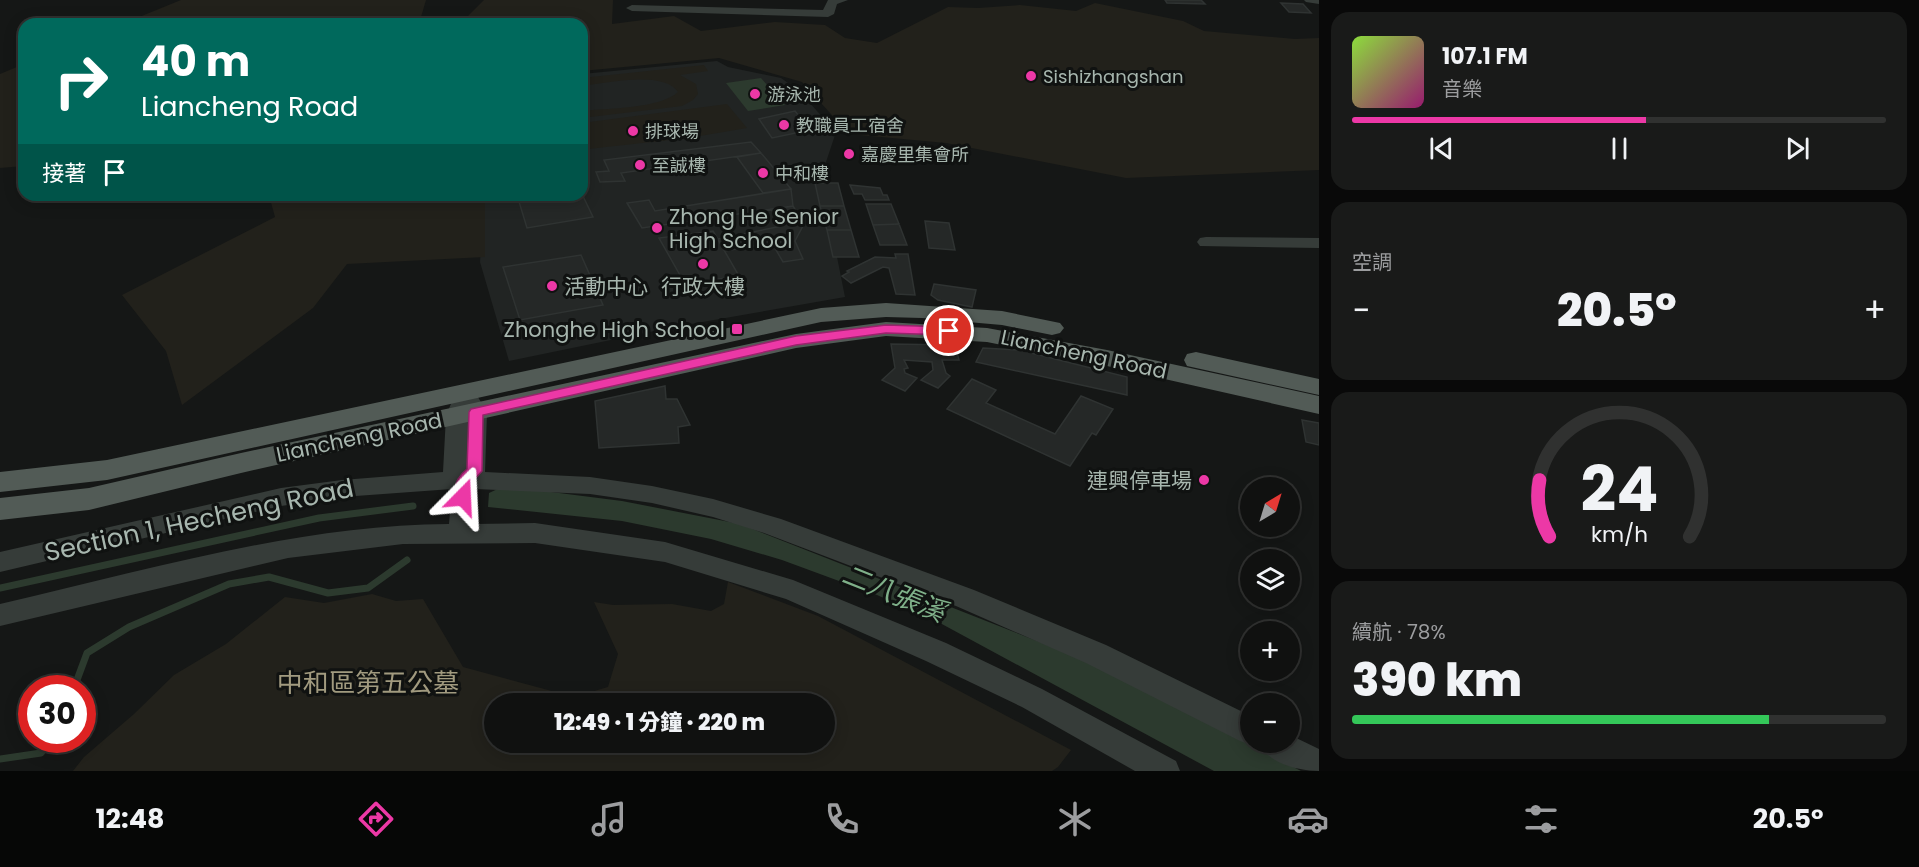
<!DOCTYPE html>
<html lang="zh-TW">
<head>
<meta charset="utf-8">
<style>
	body { margin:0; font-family:Poppins,"Noto Sans TC",sans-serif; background:#191a19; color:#f1f3f6; height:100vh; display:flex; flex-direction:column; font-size:22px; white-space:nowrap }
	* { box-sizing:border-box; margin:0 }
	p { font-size:20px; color:#9c9d9f }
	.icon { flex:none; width:33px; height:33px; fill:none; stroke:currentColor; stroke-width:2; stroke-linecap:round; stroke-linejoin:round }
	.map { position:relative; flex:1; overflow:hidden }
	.sheet { display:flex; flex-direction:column; gap:12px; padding:12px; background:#090909; width:600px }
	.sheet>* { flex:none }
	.guide { position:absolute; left:18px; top:18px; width:570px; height:183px; border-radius:18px; box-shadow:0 3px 15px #0003,0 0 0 2px #303130; background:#00695c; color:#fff; overflow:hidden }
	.needle { width:39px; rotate:38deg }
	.fabs { position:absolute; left:1240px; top:477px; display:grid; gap:12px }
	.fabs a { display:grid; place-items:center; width:60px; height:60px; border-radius:50%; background:#101110; box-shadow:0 3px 15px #0003,0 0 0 2px #303130; font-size:30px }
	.speed { position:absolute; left:18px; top:675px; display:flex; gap:12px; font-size:30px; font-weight:700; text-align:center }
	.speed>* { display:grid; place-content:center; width:78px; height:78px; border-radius:50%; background:#101110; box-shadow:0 3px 15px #0003,0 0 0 2px #303130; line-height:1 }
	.speed .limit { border:9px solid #d22; background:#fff; color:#111 }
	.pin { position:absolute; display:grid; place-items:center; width:51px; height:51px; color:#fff; margin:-26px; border:3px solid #fff; border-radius:50%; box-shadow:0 2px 6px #0007 }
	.me { position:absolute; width:66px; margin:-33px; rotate:21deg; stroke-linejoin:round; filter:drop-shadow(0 0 4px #0008) }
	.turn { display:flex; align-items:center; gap:21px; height:126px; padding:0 24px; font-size:27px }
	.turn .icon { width:78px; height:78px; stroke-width:2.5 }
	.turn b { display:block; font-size:42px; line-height:51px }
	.then { display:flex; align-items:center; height:57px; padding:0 24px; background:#0003; gap:12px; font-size:22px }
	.big { font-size:45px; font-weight:800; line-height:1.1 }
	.sheet .tile { flex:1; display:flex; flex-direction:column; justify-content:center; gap:9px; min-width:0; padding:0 21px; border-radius:18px; background:#191a19 }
	.sheet .dial { align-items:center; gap:0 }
	.dial svg { height:156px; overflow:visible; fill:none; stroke:#303130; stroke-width:7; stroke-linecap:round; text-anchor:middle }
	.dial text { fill:#f1f3f6; stroke:none }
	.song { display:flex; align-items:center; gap:18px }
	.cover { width:72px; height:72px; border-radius:9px; background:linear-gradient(135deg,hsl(90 70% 55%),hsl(320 70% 35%)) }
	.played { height:6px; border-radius:3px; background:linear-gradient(90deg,#ec38a6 55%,#303130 55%) }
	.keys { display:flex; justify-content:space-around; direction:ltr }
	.heat { display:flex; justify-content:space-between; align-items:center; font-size:33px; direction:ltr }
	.charge { height:9px; border-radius:4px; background:linear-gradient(90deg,#34c759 78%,#303130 0) }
	.trip { position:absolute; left:484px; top:693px; width:351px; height:60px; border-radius:30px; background:#101110; box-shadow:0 3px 15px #0003,0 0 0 2px #303130; font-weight:800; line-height:60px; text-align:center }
	.menu { display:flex; height:96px; justify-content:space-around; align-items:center; background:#060706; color:#9c9d9f }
	.menu .icon { width:42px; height:42px }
	.menu .current { color:#ec38a6 }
	.menu b { font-size:27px; color:#f1f3f6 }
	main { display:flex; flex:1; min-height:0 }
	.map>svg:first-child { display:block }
</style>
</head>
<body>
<main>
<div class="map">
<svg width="1319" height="771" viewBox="0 0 1319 771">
	<rect width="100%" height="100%" fill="#151716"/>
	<path fill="#212423" d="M717,61L728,67L781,78L798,90L836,132L821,177L845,297L674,327L509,361L480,262L485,195H582V74Z"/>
	<path fill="#22211b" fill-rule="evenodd" d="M181,0H426L419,24H122Z
		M484,0H613L612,24L674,16L701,31L775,22L825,25L845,38L877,43L948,7L978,8L1020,5L1076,11L1095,3L1183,21L1204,31L1295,39L1319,38V170L1126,178L946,143L849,134L802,82L719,58L582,71V24H460Z
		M24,64V166L0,168V74Z
		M704,65L708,71L680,75L696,84L698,94L693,100L682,106L582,118V111C607,108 660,109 678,92C664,70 605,83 582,86V78Z
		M727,104L747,128L688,138L588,149L582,139V123Z
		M269,195H485V257L347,264L313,308L182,405L166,351L122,295L275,217Z
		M728,582L818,616L1071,750L1058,767L1052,771H73L84,757L134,714L174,675L226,644L285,597L324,603L372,594L396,601L423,599L463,667L574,697L608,687L618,654L594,602L613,605L672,604L711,611L724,604ZM495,704H825V742H495Z"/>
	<path fill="#2c3a2e" d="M761,78L785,105L748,111L726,83Z
		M504,486L622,501L740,524L1085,660L1301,771H1214L940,623L877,595L782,560L711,539L622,521L488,507L489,493Z"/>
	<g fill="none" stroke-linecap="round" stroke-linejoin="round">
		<path stroke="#2c3a2e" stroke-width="7" d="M0,588L319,518L413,506
			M74,688L87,653L129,627L229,584L269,577L328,593L368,588L407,560
			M0,759L41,753L52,740"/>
	</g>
	<path fill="#252827" stroke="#2f3332" stroke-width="1.5" d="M1165,0H1201L1205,4L1167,3Z
		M1281,3L1303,4L1311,13L1289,12Z
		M795,111L810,130L772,138L759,119Z
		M751,142L761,153L621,173L625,181L600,182L596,172L609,171L604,160Z
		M761,153L791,189L763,193L737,157Z
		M815,183H838L844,206H820Z
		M850,185L880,188L883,195H887L889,200H865L862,194H854Z
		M791,189L793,206L642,228L627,203L649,200L655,211Z
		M582,194L593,217L527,228L517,195Z
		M866,204H891L899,224L873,225Z
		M793,206L804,224L795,241L803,259L783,262L772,243L725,251L718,239L782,226L771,209Z
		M820,206H844L851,230H827Z
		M925,221L949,223L955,250L929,248Z
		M899,224L907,245H880L873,225Z
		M827,230H851L859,257H833Z
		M713,231L739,276L685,284L659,238Z
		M895,254H908L915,295L896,294L889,268L883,267L851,283L842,276L849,272L847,271L875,257L896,258Z
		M581,255L603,305L520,320L503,267Z
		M934,284L976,290L972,307L938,300L931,295Z
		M891,344L950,345L956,348L959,360H942L946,373L950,376L938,388L921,380L933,370L932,362L904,360L908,368L904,369L905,373L917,378L905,391L882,380L895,368Z
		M983,348L1019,350L1127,377V395L976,362Z
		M972,379L996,390L986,403L1055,434L1081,396L1113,409L1096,435L1092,433L1070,466L947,409Z
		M665,386L666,399H677L690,425L678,427L679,443L599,448L595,401Z
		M1302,420L1319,423V445L1306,442Z"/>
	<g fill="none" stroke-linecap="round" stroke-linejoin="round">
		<path fill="#363c39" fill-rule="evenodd" d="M828,0H848L837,4L834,14L828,17L632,11L626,8L632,5L823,10Z
			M1304,0H1319V4L1306,2Z
			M1206,237L1319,238V248L1200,246L1197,242L1200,238Z
			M465,387L473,389L487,412L485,472L590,477L652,486L713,499L781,519L974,590L1106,645L1251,716V742H1257L1251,745L1240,741L1086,663L956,606L764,533L713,517L652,503L590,494L475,489L474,524L535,523L665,542L793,580L946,643L1042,689L1176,761L1180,771H1135L1022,707L926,661L786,599L665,562L535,543L403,544L288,558L0,626V604C148,570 297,525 449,524L452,489L342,497L281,506L0,572V552L281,488L342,480L443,472L446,416L457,389Z
			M1290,735L1319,749V771C1298,771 1267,763 1258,742H1290Z"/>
		<path fill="#525b56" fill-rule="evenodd" d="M886,303L1002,311L1060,323L1064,328L1060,333L1052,335L1002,325L922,318L886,317L821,322L107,480L0,492V472L107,460L821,308Z
			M886,322L987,328L1107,350L1319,396V414L1107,366L987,342L886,336L796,348L241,473L89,510L0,520V498L89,488L241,453L796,334Z
			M1196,352L1319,379V395L1187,366L1184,360L1187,354Z"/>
	</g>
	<path fill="#ec38a6" stroke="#99246c" stroke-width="1.5" d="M886,325L949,327L956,331L949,335L886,333L796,345L483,415L482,471L472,482L469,501H458C452,488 457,477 467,469L469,412L471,409L796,336Z"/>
	<g fill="#ec38a6" stroke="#101211" stroke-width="2">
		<circle cx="1031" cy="76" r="6"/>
		<circle cx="755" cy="94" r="6"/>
		<circle cx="784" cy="125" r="6"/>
		<circle cx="633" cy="131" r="6"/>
		<circle cx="849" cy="154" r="6"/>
		<circle cx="640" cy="165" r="6"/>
		<circle cx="763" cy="173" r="6"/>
		<circle cx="657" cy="228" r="6"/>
		<circle cx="703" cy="264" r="6"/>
		<circle cx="552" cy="286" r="6"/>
		<rect x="731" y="323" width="12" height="12" rx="3"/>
		<circle cx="1204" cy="480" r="6"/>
	</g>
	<g text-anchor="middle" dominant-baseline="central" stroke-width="6" stroke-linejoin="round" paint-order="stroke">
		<g font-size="18" fill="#a7b6ae" stroke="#101211" text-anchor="start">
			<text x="1043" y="76">Sishizhangshan</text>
			<text x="767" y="94">游泳池</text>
			<text x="796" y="125">教職員工宿舍</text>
			<text x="645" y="131">排球場</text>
			<text x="861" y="154">嘉慶里集會所</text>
			<text x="652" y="165">至誠樓</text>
			<text x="775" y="173">中和樓</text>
		</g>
		<g font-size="21" fill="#a7b6ae" stroke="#101211" text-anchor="start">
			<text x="669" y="216">Zhong He Senior<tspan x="669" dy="24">High School</tspan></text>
			<text x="564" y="286">活動中心</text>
			<text x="703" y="286" text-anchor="middle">行政大樓</text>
			<text x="725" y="329" text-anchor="end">Zhonghe High School</text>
			<text x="1192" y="480" text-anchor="end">連興停車場</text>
		</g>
		<g font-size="21" fill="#a7b6ae" stroke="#101211">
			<text transform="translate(1084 354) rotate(12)">Liancheng Road</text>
			<text transform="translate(359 437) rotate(-12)">Liancheng Road</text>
		</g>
		<g font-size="26" fill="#a7b6ae" stroke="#101211">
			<text transform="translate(199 520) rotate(-12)">Section 1, Hecheng Road</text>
		</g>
		<g font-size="26" fill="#a19a7f" stroke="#101211">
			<text x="368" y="683">中和區第五公墓</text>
		</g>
		<g font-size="27" font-style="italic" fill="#7fb089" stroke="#101211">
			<text transform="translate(894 593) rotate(22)">二八張溪</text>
		</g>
	</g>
</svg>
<div class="fabs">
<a><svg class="needle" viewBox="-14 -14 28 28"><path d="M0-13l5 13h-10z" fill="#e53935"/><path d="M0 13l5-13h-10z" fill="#9c9d9f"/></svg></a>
<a><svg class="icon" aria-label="layers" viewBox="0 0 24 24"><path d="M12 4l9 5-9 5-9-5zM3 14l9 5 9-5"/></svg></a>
<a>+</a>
<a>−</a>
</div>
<div class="speed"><div class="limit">30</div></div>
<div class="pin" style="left:949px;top:331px;background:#d93025"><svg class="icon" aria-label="arrive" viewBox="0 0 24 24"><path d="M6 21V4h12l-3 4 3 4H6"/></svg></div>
<svg class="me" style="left:463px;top:497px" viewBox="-20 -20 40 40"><path d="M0-17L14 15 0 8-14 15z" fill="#ec38a6" stroke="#fff" stroke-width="4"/></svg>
<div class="trip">12:49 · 1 分鐘 · 220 m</div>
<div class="guide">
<div class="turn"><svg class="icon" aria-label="right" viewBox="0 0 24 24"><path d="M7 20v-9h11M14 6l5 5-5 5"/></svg><div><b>40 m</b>Liancheng Road</div></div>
<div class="then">接著<svg class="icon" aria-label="arrive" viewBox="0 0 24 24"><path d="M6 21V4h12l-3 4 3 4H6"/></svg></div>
</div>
</div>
<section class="sheet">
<div class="tile">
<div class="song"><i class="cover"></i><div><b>107.1 FM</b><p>音樂</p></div></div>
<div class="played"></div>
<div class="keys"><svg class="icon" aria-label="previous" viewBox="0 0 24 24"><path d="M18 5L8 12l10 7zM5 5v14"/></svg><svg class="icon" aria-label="pause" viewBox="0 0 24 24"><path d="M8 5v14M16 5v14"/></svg><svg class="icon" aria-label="next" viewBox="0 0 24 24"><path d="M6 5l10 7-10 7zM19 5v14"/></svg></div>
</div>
<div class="tile"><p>空調</p>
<div class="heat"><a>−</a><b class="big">20.5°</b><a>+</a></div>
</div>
<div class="tile dial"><svg viewBox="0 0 100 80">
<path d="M14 69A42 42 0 1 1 86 69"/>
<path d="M14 69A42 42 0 0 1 9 40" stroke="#ec38a6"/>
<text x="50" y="56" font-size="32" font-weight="700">24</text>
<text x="50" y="72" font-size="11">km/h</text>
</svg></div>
<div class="tile"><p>續航 · 78%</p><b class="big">390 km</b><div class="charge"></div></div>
</section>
</main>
<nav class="menu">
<b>12:48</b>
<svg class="icon current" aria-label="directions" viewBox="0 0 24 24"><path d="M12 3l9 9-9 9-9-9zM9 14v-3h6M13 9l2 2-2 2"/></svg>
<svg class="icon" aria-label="music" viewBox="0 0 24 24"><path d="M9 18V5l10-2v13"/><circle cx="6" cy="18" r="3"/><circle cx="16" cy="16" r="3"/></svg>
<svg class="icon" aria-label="phone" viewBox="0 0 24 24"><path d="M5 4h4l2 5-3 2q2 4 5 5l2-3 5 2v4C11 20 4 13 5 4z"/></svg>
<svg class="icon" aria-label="climate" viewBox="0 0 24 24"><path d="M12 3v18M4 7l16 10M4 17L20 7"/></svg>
<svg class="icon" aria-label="car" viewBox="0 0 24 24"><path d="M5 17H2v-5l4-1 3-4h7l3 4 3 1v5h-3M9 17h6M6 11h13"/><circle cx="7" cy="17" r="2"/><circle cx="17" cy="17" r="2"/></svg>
<svg class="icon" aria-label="filters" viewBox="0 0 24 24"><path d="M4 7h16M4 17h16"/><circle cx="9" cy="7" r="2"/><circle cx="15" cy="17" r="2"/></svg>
<b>20.5°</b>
</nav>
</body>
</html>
